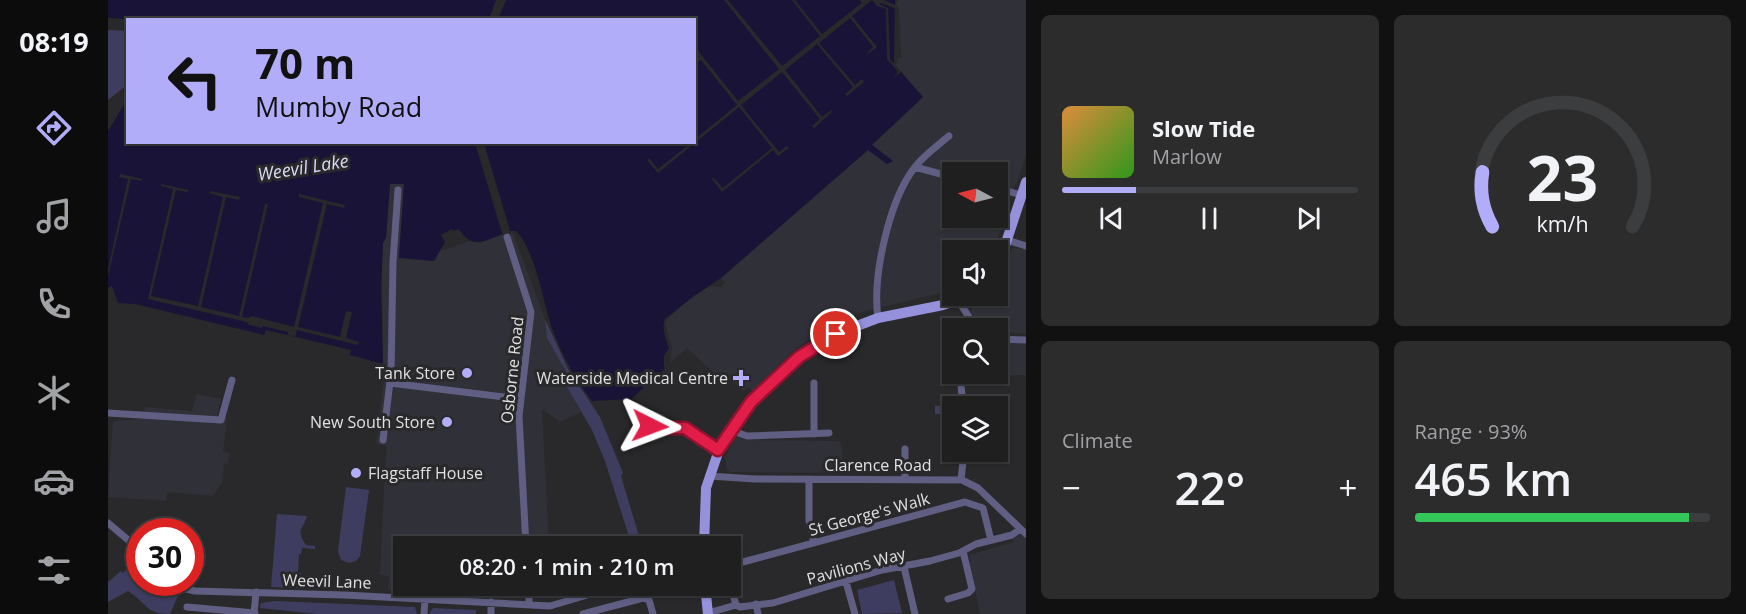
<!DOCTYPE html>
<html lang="en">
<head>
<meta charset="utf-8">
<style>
	body { margin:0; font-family:"Open Sans",sans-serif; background:#2c2c2d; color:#f1f3f6; height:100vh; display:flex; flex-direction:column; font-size:22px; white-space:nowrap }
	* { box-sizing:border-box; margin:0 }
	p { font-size:20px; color:#a1a2a5 }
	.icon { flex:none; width:33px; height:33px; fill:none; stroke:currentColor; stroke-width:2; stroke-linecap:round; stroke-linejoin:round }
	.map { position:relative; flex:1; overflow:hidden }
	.drawer { display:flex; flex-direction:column; gap:15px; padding:15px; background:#111112; width:720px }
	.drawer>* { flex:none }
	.top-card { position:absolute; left:18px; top:18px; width:570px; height:126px; border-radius:0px; box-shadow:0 2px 4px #0004,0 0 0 2px #3c3d3e; background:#b2adf9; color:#111; overflow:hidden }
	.needle { width:39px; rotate:277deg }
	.controls { position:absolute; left:834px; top:162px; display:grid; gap:12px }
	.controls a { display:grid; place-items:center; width:66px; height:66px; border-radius:0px; background:#1f1f20; box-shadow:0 2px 4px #0004,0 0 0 2px #3c3d3e; font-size:30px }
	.speed { position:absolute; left:18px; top:518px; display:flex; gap:12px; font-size:30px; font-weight:700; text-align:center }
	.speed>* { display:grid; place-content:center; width:78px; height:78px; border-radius:50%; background:#1f1f20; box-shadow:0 2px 4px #0004,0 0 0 2px #3c3d3e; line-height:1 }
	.speed .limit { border:9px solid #d22; background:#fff; color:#111 }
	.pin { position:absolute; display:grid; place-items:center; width:51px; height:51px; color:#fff; margin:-26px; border:3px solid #fff; border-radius:50%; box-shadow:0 2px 6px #0007 }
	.me { position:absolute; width:66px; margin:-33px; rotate:93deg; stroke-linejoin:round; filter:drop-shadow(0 0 4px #0008) }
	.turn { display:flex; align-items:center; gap:21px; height:126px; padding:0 30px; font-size:27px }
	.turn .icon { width:78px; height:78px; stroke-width:2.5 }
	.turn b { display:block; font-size:42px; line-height:51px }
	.big { font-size:45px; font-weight:600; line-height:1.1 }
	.drawer .widget { flex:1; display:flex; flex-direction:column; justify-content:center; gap:9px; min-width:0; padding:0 21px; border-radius:9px; background:#2c2c2d }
	.drawer .dial { align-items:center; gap:0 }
	.dial svg { height:156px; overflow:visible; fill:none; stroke:#3c3d3e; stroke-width:7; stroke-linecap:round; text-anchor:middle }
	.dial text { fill:#f1f3f6; stroke:none }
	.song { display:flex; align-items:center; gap:18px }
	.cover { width:72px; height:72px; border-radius:9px; background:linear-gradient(135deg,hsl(30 70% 55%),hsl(110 70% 35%)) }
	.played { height:6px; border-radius:3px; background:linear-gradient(90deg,#b2adf9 25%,#3c3d3e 25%) }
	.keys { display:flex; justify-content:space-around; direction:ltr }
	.heat { display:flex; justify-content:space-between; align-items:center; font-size:33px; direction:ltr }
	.charge { height:9px; border-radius:4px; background:linear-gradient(90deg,#34c759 93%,#3c3d3e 0) }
	.drawer .tiles { flex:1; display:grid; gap:15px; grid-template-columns:repeat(2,1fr) }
	.trip { position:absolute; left:285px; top:536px; width:348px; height:60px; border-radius:0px; background:#1f1f20; box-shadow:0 2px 4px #0004,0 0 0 2px #3c3d3e; font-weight:600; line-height:60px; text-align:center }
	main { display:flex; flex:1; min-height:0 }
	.tab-bar { display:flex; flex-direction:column; width:108px; justify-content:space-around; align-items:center; background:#0c0c0d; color:#a1a2a5 }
	.tab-bar .icon { width:42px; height:42px }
	.tab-bar .selected { color:#b2adf9 }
	.tab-bar b { font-size:27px; color:#f1f3f6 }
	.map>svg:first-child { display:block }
</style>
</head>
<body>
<main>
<nav class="tab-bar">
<b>08:19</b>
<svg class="icon selected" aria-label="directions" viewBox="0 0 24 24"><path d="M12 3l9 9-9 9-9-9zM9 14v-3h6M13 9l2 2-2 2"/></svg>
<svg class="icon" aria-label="music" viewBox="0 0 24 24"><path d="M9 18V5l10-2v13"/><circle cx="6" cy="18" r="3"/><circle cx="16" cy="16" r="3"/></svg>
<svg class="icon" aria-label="phone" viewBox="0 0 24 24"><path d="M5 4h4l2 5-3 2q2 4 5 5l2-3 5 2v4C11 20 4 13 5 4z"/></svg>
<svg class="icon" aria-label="climate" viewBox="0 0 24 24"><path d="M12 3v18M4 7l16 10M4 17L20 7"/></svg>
<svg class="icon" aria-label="car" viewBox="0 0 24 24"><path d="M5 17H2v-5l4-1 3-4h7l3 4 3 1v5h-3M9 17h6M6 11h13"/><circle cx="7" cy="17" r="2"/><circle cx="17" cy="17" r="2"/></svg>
<svg class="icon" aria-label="filters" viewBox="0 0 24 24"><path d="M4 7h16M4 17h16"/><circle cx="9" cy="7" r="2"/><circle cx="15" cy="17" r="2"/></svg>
</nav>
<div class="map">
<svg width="918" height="614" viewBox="0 0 918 614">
	<rect width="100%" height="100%" fill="#29292b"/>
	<path fill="#303038" d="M790,0H918V155L910,179L905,190L890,187V172H844V218H890V194L898,196L901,201L886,250H844V290L754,312L723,323L708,331L704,337L683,353L644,391L640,387L636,391L623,380L619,385L579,348L562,363L564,348L557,322L578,301L602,286L613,287L617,283L613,278L760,150L779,164L785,161L764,145L815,97L787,65L790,62V58H793L791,11L788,9V6Z
		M282,183L296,184L291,257L326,261L331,252L361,241L372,243L404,231L437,319L439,338L459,371L453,375L473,412L452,422L434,409L441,546H296V585H443V591L413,590V597L280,590L281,576L272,575L277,467L279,446L268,444L277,372V365L275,364L274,269L275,243L278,238Z
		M907,248L918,249V334L890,331V328H879L871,323L863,312L864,306L875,296H890V284L904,249Z
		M890,342L918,344V383L917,375L876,376V374H890Z
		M89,394L113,399L109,416L119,418L115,452L121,453L120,464L116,463L114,483L105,496L59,492L58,501L0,497L5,421L35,419L37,407L84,411Z
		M629,437L637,440L731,441L734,447V473L622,472L619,469L617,457L625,442V438Z
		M918,530V614H872L861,562L863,561L861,555L906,542L905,539Z"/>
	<path fill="#3f3d5f" d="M0,30L19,31L20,84L0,100Z
		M437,319L460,369L492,417L515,473L513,476L534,546H524L497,461L484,430L452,375L458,371L439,338Z
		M849,405L844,406V414H827V406Z
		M238,487L261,490L252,556L248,561L241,563L233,560L230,551Z
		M169,514L199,516C195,531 187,528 198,545L207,546V549L194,548L193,554H191L190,572L193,573L191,588L163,587Z
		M29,557L31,559L32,582H45C48,588 55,593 62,592L66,589L71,593L62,614C37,614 39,603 20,591L0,602V582L13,571L15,573Z
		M786,580L794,613L754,614L749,590Z
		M167,601L307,607L309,614H209L152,608L153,603Z
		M325,608L368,610V614H321Z"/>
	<path fill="#191337" d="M0,0H787L786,64L815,97L764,145L785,161L779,164L760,150L613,278L586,296L557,319C553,327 558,339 561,348L556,356V369L552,373L523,399L484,401C469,381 456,359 447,336C435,307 429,252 408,231H403C382,237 365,253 351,229L346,231L344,229L333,235L337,242L326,261L291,258L296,184H282L278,238L275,243L273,286L275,364L242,355L243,350L158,330L156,335L27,304L10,303L4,286L0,288V131L19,100L20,142H586V20H41L0,18Z"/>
	<path fill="#29292b" d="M388,0H398L390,19H381Z
		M616,0H620L674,66L712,36L684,0H687L714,34L754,3L752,0H776L791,7V10L773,3L771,4L780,8L782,59L793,72L785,79L790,72L779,59L778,9L769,6L764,0L744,16L769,47L760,54L759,53L765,47L742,18L711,43L747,85L754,79L756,82L739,96L737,94L745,87L709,44L677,70L714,117L723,110L724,112L706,128L704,126L712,119L674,72L633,105L671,152L679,146L681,148L670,156L665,150L614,192L604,179L605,177L615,188L664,148L631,107L550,173L539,160L541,158L550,169L583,143L586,142L587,139L629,105L593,60L587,64V60L590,57L587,52V47L630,101L671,69Z
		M367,143H376L403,234L395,236Z
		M12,174L34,179V181L23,179L0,276V269L20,179L11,177Z
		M53,184L80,190V192L68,190L43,296L90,306L115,197L101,193L102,191L132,197L131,200L118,197L93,307L131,316L157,204H160L134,317L140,318L144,316L186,327L215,203L191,197V194L237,205L236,208L219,204L190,327L232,337L238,311L244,312L238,338L251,342L250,345L189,330L187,337L180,335V332L155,326L154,328L141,325L139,322L40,299L65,189L53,186Z"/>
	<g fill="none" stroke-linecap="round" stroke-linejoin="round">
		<path stroke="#605e82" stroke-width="7" d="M807,167L844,177
			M890,189L914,195
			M399,237L423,312L411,416L418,546
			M899,240L918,246
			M850,300L868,328
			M770,318C764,277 781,200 807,167C816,155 829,146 841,136
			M890,339L918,340
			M282,383L412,399
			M853,385L855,406
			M0,413L113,420L124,380
			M529,419L546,427L579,428L611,450
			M622,430L639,436L721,433
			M706,434V383
			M275,440L283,373L285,262L290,190
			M797,449V479
			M601,476L647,479L854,480L870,488L918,534
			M701,479V520L706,543
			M853,480L856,452
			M0,523L32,550
			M796,567L807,614
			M622,569L631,563L857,502L875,508L883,540
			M68,582L78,589L87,591L237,595L442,606L513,585
			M738,582L747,614
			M622,583L628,605
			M421,585V605
			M528,585L532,598
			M840,599L860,593L864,589L855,551
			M648,604L650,614
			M79,607L147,613
			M600,613L628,605L632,607L665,603L774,570L822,561L851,553L868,544L904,535L912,529
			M146,614L148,592
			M316,614L317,599
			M383,614V602
			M475,614L535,598L541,600L545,614"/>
		<path stroke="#9691db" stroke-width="10" d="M890,267L918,182
			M596,546L598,488L611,450L622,430L643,402L691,357L728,334L770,318L835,305L860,296
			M597,585L600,614"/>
	</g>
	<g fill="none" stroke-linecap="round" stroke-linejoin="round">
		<defs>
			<path id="route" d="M542,426L550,428H577L610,450L643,402L691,357L728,334"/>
		</defs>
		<use href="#route" stroke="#92132f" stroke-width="15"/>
		<use href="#route" stroke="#e11d48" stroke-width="10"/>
	</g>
	<g fill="#b2adf9" stroke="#29292b" stroke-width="2">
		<circle cx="359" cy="373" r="6"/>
		<path d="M630 369h6v6h6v6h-6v6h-6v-6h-6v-6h6z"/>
		<circle cx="339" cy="422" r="6"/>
		<circle cx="248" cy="473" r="6"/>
	</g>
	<g text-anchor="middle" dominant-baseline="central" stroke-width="6" stroke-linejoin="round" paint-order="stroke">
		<g font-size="16" fill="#e0e0e2" stroke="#29292b">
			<text transform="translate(404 370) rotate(-84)">Osborne Road</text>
			<text x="770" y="465">Clarence Road</text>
			<text transform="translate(761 514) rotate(-15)">St George's Walk</text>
			<text transform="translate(748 566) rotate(-15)">Pavilions Way</text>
			<text transform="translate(219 581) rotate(2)">Weevil Lane</text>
		</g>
		<g font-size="16" fill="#e0e0e2" stroke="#29292b" text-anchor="end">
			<text x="347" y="373">Tank Store</text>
			<text x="620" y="378">Waterside Medical Centre</text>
			<text x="327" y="422">New South Store</text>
			<text x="260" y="473" text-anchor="start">Flagstaff House</text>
		</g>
		<g font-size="18" font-style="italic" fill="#dbdaf7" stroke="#29292b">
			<text transform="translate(195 167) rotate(-9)">Weevil Lake</text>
		</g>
	</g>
</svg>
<div class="controls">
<a><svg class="needle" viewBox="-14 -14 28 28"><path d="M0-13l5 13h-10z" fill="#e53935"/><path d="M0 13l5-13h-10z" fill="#a1a2a5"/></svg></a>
<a><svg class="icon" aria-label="sound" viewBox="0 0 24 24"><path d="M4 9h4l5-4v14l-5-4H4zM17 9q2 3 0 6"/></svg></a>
<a><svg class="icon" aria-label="search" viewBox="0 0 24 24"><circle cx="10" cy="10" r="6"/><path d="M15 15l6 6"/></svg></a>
<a><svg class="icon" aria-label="layers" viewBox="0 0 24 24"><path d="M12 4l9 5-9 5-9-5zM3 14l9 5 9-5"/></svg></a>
</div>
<div class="speed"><div class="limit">30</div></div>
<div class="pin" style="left:728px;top:334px;background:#d93025"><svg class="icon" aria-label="arrive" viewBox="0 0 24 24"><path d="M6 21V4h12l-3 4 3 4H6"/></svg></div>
<svg class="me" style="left:542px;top:426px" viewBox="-20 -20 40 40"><path d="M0-17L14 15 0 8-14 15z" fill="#e11d48" stroke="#fff" stroke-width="4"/></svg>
<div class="trip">08:20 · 1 min · 210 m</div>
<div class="top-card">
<div class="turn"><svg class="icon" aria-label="left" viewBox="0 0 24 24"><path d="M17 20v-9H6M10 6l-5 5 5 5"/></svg><div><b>70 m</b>Mumby Road</div></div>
</div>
</div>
<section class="drawer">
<div class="tiles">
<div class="widget">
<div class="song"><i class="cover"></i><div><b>Slow Tide</b><p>Marlow</p></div></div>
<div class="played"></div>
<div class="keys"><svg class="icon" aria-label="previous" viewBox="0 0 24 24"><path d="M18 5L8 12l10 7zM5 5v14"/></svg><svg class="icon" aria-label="pause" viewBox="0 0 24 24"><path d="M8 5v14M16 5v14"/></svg><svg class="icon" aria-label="next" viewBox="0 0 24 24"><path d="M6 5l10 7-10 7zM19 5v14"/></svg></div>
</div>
<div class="widget dial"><svg viewBox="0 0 100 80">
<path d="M14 69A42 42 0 1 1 86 69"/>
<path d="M14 69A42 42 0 0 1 9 41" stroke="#b2adf9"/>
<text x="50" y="56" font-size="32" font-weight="700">23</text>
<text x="50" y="72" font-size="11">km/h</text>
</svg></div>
<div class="widget"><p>Climate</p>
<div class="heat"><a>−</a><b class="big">22°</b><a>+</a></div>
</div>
<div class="widget"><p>Range · 93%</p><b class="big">465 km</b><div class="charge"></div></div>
</div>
</section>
</main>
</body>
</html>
